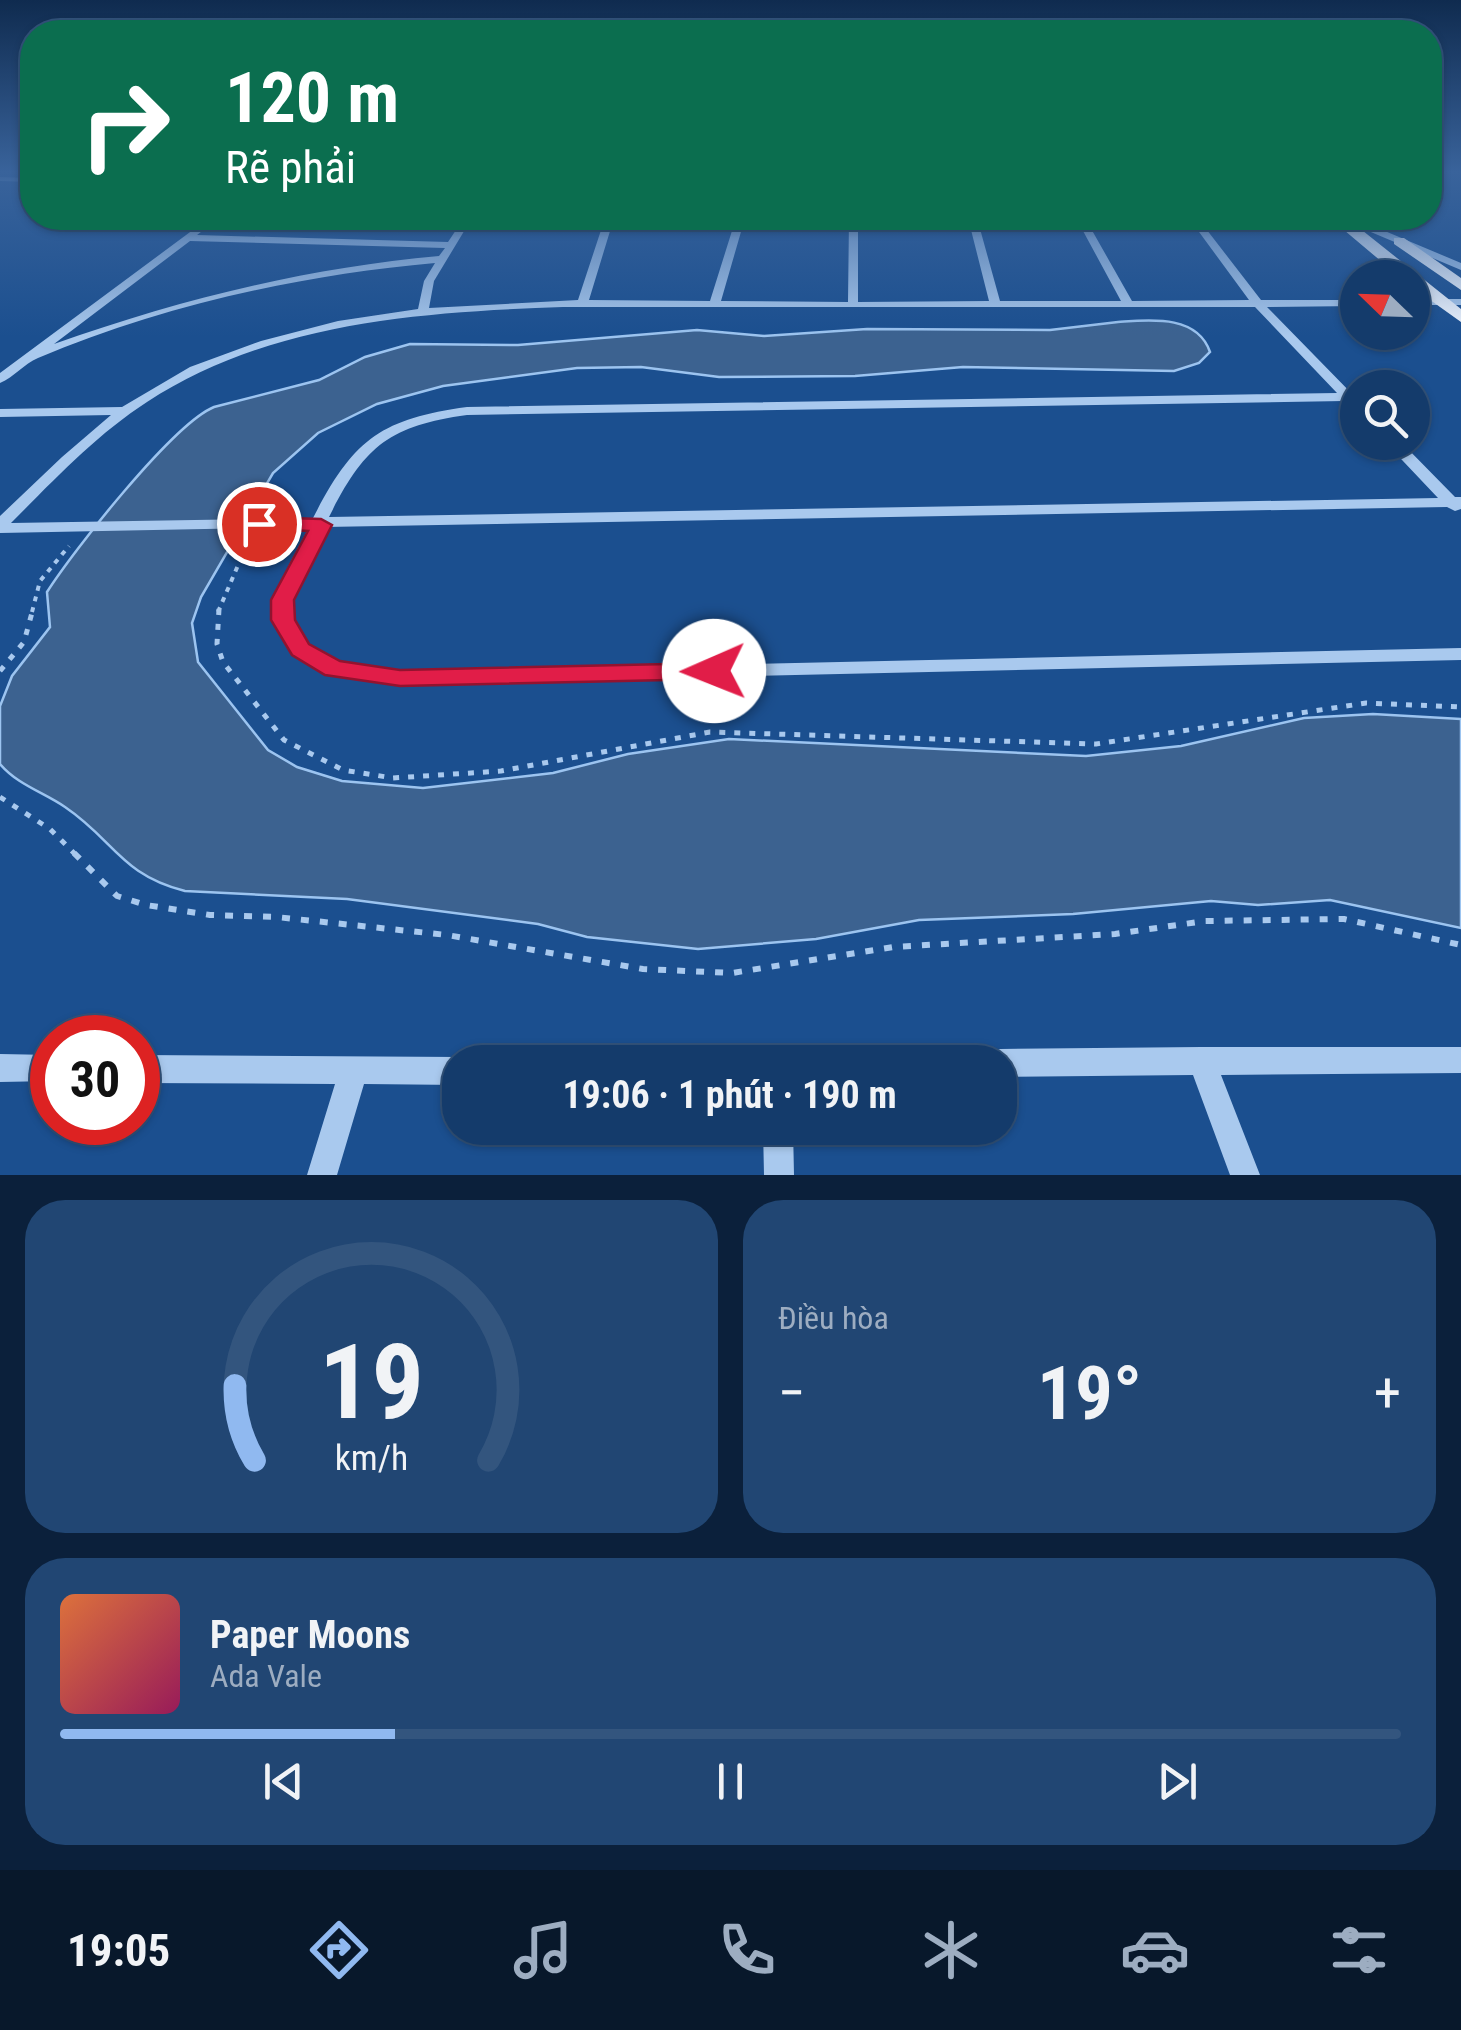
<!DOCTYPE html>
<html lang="vi">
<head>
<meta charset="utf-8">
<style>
	body { margin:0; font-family:"Roboto Condensed",sans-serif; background:#214673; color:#f1f3f6; height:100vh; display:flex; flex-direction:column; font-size:38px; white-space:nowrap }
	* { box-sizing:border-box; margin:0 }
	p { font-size:32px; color:#9dadc1 }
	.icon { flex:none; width:55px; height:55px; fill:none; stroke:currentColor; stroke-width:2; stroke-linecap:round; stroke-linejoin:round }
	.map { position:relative; height:1175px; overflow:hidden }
	.panel { display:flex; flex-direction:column; gap:25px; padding:25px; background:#0b203b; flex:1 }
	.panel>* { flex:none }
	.banner { position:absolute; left:20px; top:20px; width:1422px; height:210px; border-radius:40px; box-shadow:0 2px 8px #0004,0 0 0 2px #33557e; background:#0b6e4f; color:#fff; overflow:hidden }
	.needle { width:65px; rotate:293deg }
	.tools { position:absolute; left:1340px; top:260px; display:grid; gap:20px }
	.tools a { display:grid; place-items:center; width:90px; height:90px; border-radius:50%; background:#143b6b; box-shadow:0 2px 8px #0004,0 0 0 2px #33557e; font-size:50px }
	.speed { position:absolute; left:30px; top:1015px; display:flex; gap:20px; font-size:50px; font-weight:700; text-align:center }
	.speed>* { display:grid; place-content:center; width:130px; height:130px; border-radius:50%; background:#143b6b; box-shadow:0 2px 8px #0004,0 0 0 2px #33557e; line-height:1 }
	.speed .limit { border:15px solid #d22; background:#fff; color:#111 }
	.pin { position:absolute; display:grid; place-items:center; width:85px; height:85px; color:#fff; margin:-42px; border:5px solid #fff; border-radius:50%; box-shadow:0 2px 10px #0007 }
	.me { position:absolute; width:110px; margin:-55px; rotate:269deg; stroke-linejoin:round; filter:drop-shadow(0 0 8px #0008) }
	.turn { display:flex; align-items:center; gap:35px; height:210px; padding:0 40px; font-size:45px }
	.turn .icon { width:130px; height:130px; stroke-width:2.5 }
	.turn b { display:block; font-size:70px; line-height:85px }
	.big { font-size:75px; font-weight:700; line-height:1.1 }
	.panel .tile { flex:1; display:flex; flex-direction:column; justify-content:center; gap:15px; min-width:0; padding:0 35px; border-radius:40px; background:#214673 }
	.panel .dial { align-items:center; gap:0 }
	.dial svg { height:260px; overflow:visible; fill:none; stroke:#33557e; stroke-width:7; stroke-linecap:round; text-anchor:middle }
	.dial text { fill:#f1f3f6; stroke:none }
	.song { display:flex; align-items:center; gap:30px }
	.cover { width:120px; height:120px; border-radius:15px; background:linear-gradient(135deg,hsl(20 70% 55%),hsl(330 70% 35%)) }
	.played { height:10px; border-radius:5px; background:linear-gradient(90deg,#90b9f0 25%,#33557e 25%) }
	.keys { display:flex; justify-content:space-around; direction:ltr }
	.heat { display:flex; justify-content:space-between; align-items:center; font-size:55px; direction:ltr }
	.panel .tiles { flex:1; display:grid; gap:25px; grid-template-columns:1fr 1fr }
	.tile:last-child { grid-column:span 2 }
	.trip { position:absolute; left:442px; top:1045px; width:575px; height:100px; border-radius:40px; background:#143b6b; box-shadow:0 2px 8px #0004,0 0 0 2px #33557e; font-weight:700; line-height:100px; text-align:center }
	.tab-bar { display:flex; height:160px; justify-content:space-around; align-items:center; background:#08182b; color:#9dadc1 }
	.tab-bar .icon { width:70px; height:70px }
	.tab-bar .selected { color:#90b9f0 }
	.tab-bar b { font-size:45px; color:#f1f3f6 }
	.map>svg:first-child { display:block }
</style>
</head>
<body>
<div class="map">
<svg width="1461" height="1175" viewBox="0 0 1461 1175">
	<rect width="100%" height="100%" fill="#1b4f8f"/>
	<path fill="#3c6290" stroke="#9cc4f0" stroke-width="2.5" d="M1118,322C1149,320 1197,314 1210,352L1199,363L1174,371L963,367L855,376L719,377L641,367L577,368L443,386L377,404L318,433L273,473L201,597L192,623L198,662L268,750L297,767L342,781L423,788L553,773L628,754L729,739L1086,756L1181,746L1304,718L1373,714L1461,719V928L1330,900L1258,905L1211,901L1073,914L919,920L816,939L698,949L587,937L538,924L347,899L185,891C121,875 114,840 65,807C43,792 18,785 0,764V706L12,676L50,627L47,592C73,551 173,424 214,407L319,380L365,357L410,344L518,345L697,330L764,336L867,329L1050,330Z"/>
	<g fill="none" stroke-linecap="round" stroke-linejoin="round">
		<path stroke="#a9c9ee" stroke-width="4" stroke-dasharray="5 6" stroke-linecap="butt" d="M32,612L40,581L69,546
			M218,612L245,549"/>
		<path stroke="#a9c9ee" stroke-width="5" stroke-dasharray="6 9" stroke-linecap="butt" d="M219,609L217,644L223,662L284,740L343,770L393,778L501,771L710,732L1096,744L1366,703L1461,707
			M0,671L24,642L33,609
			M0,797L50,829L77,856"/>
		<path stroke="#a9c9ee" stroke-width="6" stroke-dasharray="8 11" stroke-linecap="butt" d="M74,853L117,896L146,905L210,915L276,917L447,935L643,969L732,973L893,947L1115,934L1205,921L1344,919L1461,945"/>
		<path fill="#a9c9ee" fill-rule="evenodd" d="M0,177L32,178V182L0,181Z
			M209,218H219L197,235L448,242L464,218H472L434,281L429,308L578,300L605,218H614L589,300L710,301L736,218H745L721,301L848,302L849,218H858V302L989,301L968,218H977L1000,301H1121L1076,218H1085L1132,301L1249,300L1191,221L1180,218L1361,221L1461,263V270L1359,227L1200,221L1261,300H1358V306L1267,307L1358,400V412L1344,401L467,415C388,426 364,447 329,517L1438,498L1385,442H1401L1455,497H1461V509L1455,511L1447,507L325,527C316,547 297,578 293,598C291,607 294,620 298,628C315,666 364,669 400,672L1461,648V660L400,684C355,681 300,676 280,628C276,620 273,607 275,598C281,576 299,548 309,527L0,533V516L62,457L111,415L0,417V409L122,407L190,367L261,341L338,321L418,309L424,281L435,263C301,275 163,305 38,358C24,364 14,377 0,383V373ZM190,241L445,248L439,256C307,268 180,299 54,344ZM563,307H1255L1337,393L467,407C380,419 353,440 313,518L11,523C54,480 96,435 147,402C269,322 422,312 563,307Z
			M1412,299H1461V305H1412Z
			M1201,1047H1461V1073L1221,1075L1260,1175H1230L1193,1075L1000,1077V1062H986L990,1053L1000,1049Z
			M0,1054L52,1055V1081L0,1082Z
			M138,1055L460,1057L471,1062H460V1085L364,1084L337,1175H307L335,1084L138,1083Z
			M763,1128H793L794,1175H764Z"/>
		<path fill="#f0f6ff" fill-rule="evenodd" d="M1338,219H1348L1461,309V322L1412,287V278H1401L1338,225Z
			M1394,238H1404L1461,278V290L1394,244Z"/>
	</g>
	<linearGradient id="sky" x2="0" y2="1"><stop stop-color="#0f2b4f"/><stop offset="0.51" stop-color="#39639b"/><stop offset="1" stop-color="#39639b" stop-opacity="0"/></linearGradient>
	<rect width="1461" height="337" fill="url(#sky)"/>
	<path fill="#e11d48" stroke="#92132f" stroke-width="2.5" d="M259,517L321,519L332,525L294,600L295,620L309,644L340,661L400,670L714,663L727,671L714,679L400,686L325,675L292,655L271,620V600L308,531L251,528L248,524Z"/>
</svg>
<div class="tools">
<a><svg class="needle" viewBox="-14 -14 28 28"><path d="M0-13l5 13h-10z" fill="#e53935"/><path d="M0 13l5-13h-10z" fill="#9dadc1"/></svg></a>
<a><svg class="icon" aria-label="search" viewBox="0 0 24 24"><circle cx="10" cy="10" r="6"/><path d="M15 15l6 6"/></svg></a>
</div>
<div class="speed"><div class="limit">30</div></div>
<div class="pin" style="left:259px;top:524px;background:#d93025"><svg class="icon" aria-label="arrive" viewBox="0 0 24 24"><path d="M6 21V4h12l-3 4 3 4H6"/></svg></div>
<svg class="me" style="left:714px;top:671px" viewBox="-20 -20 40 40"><circle r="19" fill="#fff"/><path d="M0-13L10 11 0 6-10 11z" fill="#e11d48"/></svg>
<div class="trip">19:06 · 1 phút · 190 m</div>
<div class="banner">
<div class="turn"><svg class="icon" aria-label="right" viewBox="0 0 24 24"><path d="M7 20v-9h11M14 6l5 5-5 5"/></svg><div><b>120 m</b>Rẽ phải</div></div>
</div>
</div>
<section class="panel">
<div class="tiles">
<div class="tile dial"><svg viewBox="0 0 100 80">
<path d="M14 69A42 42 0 1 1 86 69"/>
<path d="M14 69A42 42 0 0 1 8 46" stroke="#90b9f0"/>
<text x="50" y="56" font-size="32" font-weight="700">19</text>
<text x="50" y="72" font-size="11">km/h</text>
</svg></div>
<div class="tile"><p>Điều hòa</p>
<div class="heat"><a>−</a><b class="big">19°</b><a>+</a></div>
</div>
<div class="tile">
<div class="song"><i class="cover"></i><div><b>Paper Moons</b><p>Ada Vale</p></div></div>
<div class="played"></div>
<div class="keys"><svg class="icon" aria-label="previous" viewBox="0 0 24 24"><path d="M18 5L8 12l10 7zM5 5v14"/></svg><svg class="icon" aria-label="pause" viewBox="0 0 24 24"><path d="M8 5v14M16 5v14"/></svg><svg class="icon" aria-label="next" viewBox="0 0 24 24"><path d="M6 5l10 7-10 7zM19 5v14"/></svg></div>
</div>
</div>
</section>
<nav class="tab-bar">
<b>19:05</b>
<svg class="icon selected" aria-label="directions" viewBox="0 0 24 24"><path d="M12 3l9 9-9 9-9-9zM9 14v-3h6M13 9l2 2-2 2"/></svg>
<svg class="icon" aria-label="music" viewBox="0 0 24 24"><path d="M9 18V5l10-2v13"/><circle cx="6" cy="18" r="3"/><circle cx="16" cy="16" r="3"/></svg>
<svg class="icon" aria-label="phone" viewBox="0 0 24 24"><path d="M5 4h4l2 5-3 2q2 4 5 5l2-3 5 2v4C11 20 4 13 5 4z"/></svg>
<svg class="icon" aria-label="climate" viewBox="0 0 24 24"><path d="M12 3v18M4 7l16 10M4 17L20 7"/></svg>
<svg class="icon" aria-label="car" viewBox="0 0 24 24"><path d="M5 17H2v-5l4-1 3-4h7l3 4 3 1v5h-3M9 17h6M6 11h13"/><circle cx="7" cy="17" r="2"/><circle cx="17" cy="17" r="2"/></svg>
<svg class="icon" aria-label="filters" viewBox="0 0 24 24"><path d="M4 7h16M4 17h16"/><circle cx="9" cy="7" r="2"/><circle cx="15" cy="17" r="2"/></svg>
</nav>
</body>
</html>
